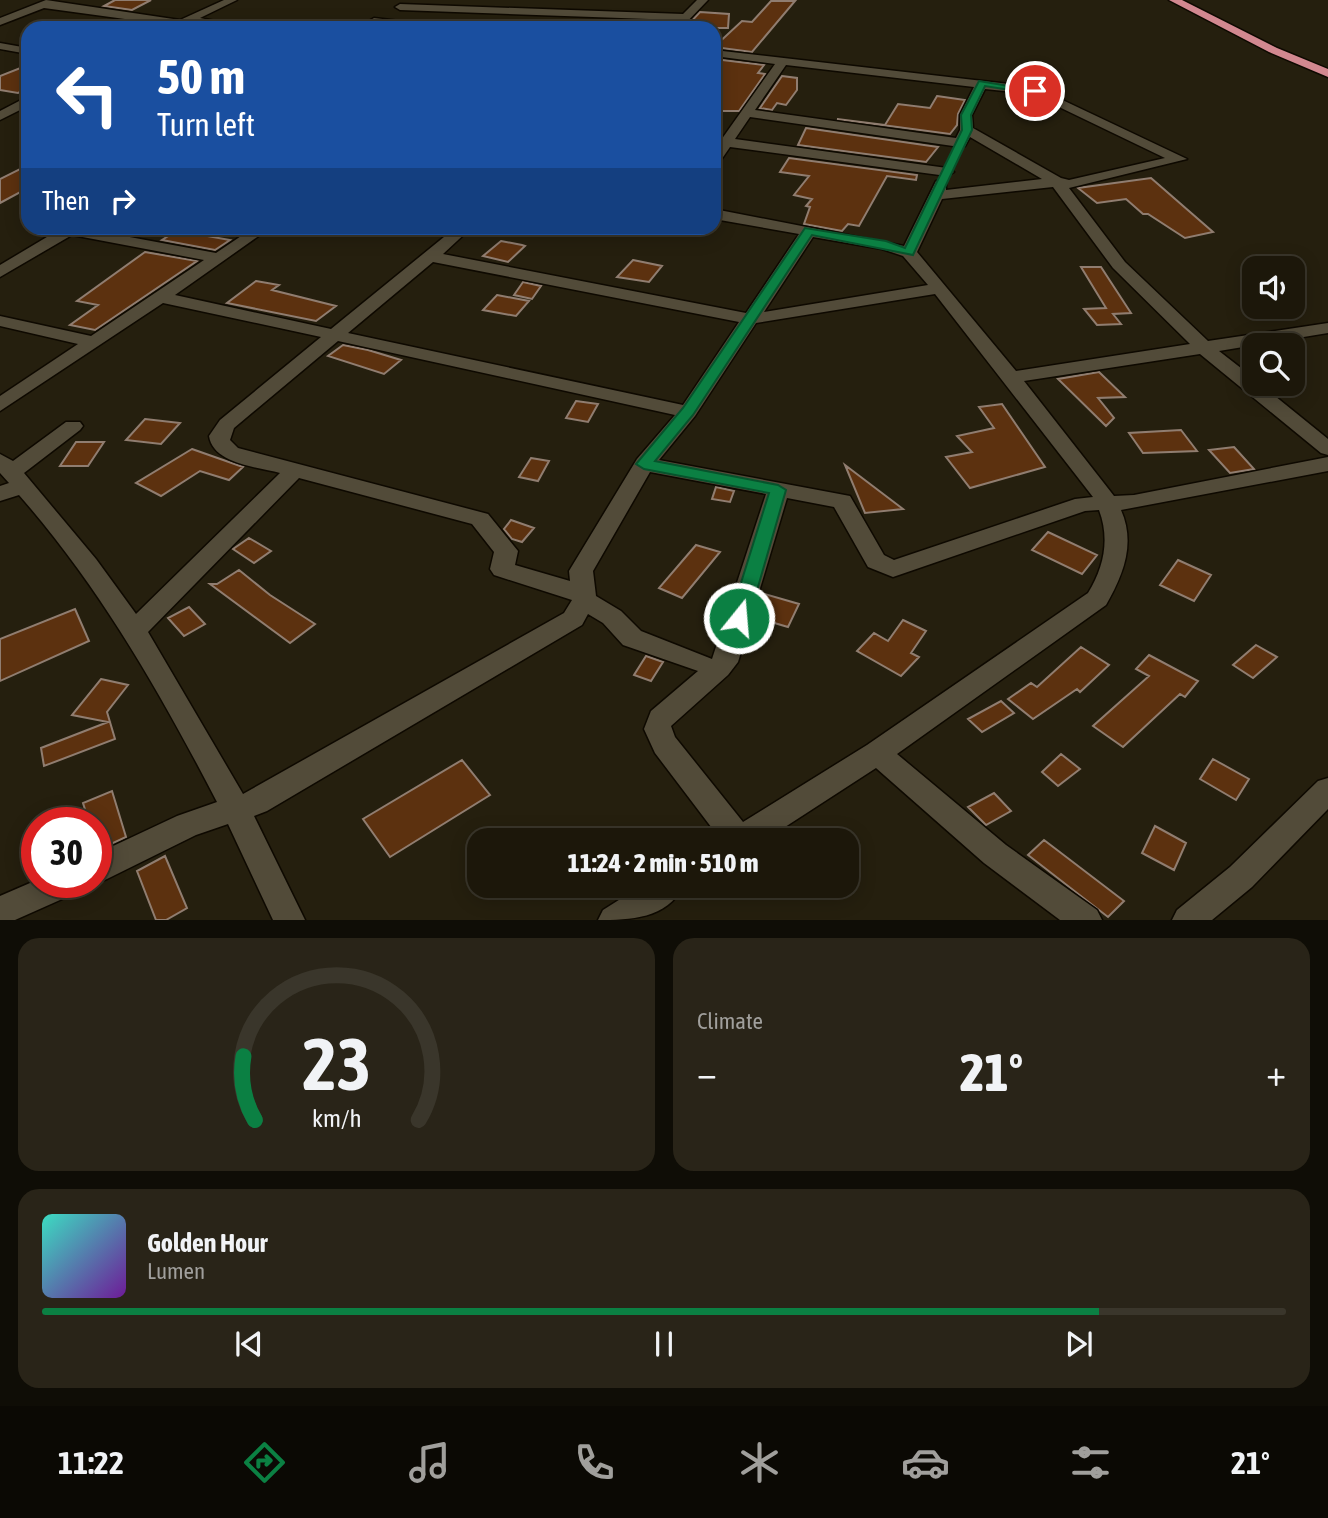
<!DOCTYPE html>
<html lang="en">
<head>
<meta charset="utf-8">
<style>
	body { margin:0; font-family:"Asap Condensed",sans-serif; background:#292418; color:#f1f3f6; height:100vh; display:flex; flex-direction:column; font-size:26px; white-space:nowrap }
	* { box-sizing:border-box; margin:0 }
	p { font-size:23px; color:#a09f9c }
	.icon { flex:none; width:38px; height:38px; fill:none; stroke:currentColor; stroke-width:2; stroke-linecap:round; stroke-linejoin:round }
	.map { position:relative; height:920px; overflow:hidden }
	.sheet { display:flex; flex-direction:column; gap:18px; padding:18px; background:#0f0d06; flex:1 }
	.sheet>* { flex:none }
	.banner { position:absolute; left:21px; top:21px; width:700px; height:214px; border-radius:21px; box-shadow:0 4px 18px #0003,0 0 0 2px #3a362b; background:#1a4fa0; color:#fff; overflow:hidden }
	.fabs { position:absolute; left:1242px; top:256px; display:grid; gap:14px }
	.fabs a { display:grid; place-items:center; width:63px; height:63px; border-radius:14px; background:#1c170a; box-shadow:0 4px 18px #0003,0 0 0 2px #3a362b; font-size:35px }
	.speed { position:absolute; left:21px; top:807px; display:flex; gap:14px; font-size:35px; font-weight:700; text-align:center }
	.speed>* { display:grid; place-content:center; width:91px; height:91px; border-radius:50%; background:#1c170a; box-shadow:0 4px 18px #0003,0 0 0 2px #3a362b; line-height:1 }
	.speed .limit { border:10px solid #d22; background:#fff; color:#111 }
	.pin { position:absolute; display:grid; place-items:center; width:60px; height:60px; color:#fff; margin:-30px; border:4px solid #fff; border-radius:50%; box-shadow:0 2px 7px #0007 }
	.me { position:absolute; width:77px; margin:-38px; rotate:17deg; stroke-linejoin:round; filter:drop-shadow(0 0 5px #0008) }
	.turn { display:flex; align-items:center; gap:24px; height:147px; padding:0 21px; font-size:32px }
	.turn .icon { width:91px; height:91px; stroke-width:2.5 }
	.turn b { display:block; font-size:49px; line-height:60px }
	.then { display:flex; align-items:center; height:66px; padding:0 21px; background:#0003; gap:14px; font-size:26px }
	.big { font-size:52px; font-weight:800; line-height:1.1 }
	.sheet .card { flex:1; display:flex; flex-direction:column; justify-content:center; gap:10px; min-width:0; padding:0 24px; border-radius:21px; background:#292418 }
	.sheet .dial { align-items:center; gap:0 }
	.dial svg { height:182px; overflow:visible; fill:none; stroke:#3a362b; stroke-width:7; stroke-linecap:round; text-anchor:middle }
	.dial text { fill:#f1f3f6; stroke:none }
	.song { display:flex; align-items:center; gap:21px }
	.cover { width:84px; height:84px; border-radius:10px; background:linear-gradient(135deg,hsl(170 70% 55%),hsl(280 70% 35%)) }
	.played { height:7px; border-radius:4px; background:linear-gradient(90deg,#0b8043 85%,#3a362b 85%) }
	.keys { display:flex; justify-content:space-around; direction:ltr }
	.heat { display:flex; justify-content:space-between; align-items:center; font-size:38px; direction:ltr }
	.sheet .tiles { flex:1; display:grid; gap:18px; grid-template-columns:1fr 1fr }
	.card:last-child { grid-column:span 2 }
	.trip { position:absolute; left:467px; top:828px; width:392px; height:70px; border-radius:21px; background:#1c170a; box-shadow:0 4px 18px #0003,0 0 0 2px #3a362b; font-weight:800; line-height:70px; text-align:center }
	.menu { display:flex; height:112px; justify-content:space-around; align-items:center; background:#0b0904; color:#a09f9c }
	.menu .icon { width:49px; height:49px }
	.menu .on { color:#0b8043 }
	.menu b { font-size:32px; color:#f1f3f6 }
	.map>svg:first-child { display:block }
</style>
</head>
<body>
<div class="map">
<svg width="1328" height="920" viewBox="0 0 1328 920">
	<rect width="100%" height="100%" fill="#251f0e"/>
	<path fill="#5c310f" stroke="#907d70" stroke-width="2" d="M115,0H151L132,10L104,6Z
		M771,1H795L752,52L714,47L742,21L752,22Z
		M700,12L729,14L728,28H685Z
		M714,59L764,65L758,73L765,74L739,111H714Z
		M28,65V88L18,93L0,90V76Z
		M782,76L797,78V90L786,105L777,103L772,110L760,108Z
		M937,96L965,100L958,114L957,125L950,134L837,119L885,125L898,104L930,108Z
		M806,128L938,147L926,162L798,145Z
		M789,158L917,175L916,180L887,176L859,226L848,224L842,231L804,224L810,207L806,206L812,199L794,195L809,176L780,172Z
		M28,165V188L0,203V179Z
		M1151,178L1213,232L1185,238L1148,214H1143L1126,199L1097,203L1078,188Z
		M181,228H219L207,236L230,240L215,250L162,240Z
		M501,241L522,245L525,246L508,262L483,256Z
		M145,252L197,261L95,330L70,325L98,305L77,301Z
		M633,260L662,266L649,282L617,277Z
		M1081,267H1101L1131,313L1113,314L1121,324L1097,325L1084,309L1106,308Z
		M256,281L279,285L272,290L336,306L316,321L227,303Z
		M523,282L541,286L532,299L514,295Z
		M497,295L529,301L516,316L483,310Z
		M343,345L368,350L401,360L384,374L328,356Z
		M1099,372L1125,397L1098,398L1114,418L1106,426L1058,379Z
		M576,401L598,404L588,422L566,418Z
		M1002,404L1045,467L970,488L946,457L972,452L957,436L994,428L979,407Z
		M145,419L180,423L161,444L126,440Z
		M1181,430L1197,451L1143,453L1129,433Z
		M76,442H104L88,466H60Z
		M1234,447L1254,469L1230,473L1209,450Z
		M192,449L243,467L229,480L200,471L161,496L136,483Z
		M531,458L549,461L538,481L519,477Z
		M845,465L903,509L865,513Z
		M716,487L734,491L730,502L712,499Z
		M511,520L534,528L522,542L512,539L504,529Z
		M1048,532L1097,555L1082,574L1032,550Z
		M249,538L271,551L254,563L233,549Z
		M696,545L720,552L682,598L659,588Z
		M1178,560L1211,575L1194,601L1160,585Z
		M239,570L270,595L315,624L290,643L210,584H217Z
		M761,593L799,604L788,627L754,617Z
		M189,607L205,624L184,636L168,618Z
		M75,609L89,641L0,681V639Z
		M903,620L926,631L911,653L919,657L901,676L857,651L874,633L888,641Z
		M1256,645L1277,657L1253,678L1233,665Z
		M1081,647L1109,665L1080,692L1077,689L1033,719L1008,699L1031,683L1037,687Z
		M1149,655L1198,681L1185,697L1180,694L1123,747L1093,726L1149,676L1136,669Z
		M646,656L663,662L651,681L634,675Z
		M101,679L128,685L107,712L115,739L44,766L41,748L108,722L72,715Z
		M1001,701L1014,713L982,732L968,719Z
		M1061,754L1080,769L1058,786L1042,772Z
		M1213,759L1249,779L1236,800L1200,779Z
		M462,760L490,795L390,857L363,819Z
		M112,791L126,837L96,851V822H89L83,803Z
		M994,793L1011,811L986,825L968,807Z
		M1155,826L1186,843L1174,870L1142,853Z
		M1044,840L1124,901L1108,917L1028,855Z
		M165,856L187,908L166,920H156L137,871Z"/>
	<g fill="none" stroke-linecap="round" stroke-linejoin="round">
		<defs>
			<path id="minor" d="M46,0L180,20L224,0H237L200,18L250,28L189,23L179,28H165L169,25L44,8L0,25V18Z
				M697,0H708L681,28L672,26L677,20L400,10L395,7L400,4L683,14Z
				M374,18L433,25L438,28L370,23L369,21Z
				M0,43L28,48V54L0,49Z
				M714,50L1035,87L1187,159L1069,188L1125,262L1208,341L1328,323V333L1219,351L1255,379V383H1259L1328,439V455L1321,453L1200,354L1024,381L1114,496L1134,495L1328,457V471L1121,510C1136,544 1123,575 1106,605L897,754L1006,845L1097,910L1102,920H1060L984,863L876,768L765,840H721L655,753L644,729L651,711L698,671L623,645L603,623L588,614L582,625L267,811L254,816L305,920H273L228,824L196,835L107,879L96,883L94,882L96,854L177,816L217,802C161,694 100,587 19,495L0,501V486L9,483L0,473V454L13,461L66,422H80L83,426L80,430L24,473L96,559L136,614L280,473C258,467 213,464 209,436L220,420L321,337L163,303L0,411V396L78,344L0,326V316L91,336L204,260L72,235L0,277V265L62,228H81L216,253L253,228H270L175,295L331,329L455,228H471L443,254L746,313L799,234L714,219V209L904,246L936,181H946V190L1042,179L970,137L965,146L960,147L750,117L735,139L947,168L954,172L947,176L730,147L719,163L714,164V150L775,64L714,56ZM786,65L974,87L960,115V130L956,138L755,110ZM985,89L1032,94L1165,158L1069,180L1061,178L973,128L972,115ZM1053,187L1113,268L1190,344L1016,371L917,252L942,199ZM813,237L882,249L903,256L928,285L764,312ZM433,262L739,322L683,405L348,333ZM935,294L1093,497L1075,499L894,560L884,555L850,496L659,460L695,416L756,323ZM338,341L675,415L637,459L569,571L570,581L515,565L518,551L488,514L238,448L230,440L234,428ZM650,472L766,494L712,659L641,631L621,611L596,596L593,571ZM299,478L472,524L494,552L490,569L494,575L572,600L564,613L243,794L148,632ZM787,498L834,507L868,567L893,577L1085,511L1099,510C1110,539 1104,567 1088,593L867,745L743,822L675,737L671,726L728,675L738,662Z
				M21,100H28V106L0,120V111Z
				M1328,778V809L1252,887L1212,920H1172L1177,910L1230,867L1318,781Z
				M37,880L82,882L78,892L15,920H0V896Z
				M641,886H683C667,919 630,920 598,920L603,910Z"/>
			<path id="highway" d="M1169,0H1182L1277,48L1328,69V77L1269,52Z"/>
		</defs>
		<use href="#minor" stroke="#0e0900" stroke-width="3"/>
		<use href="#highway" stroke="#0e0900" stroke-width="3"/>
		<use href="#minor" fill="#524b39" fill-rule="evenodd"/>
		<use href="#highway" fill="#d28890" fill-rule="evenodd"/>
	</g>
	<path fill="#0b8043" stroke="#07532c" stroke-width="2" d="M979,81L1040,91L1035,94L985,86L971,115L972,130L913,255L812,235L693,415L655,461L778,485L786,490L749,618L746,623H733L730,618L769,493L644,469L636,464L683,408L805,228L886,241L905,248L962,130L961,115Z"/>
</svg>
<div class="fabs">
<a><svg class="icon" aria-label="sound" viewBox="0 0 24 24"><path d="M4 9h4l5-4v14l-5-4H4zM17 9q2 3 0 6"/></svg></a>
<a><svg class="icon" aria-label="search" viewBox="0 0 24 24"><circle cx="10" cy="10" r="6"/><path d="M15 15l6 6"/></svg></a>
</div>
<div class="speed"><div class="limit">30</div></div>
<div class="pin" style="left:1035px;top:91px;background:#d93025"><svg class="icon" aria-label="arrive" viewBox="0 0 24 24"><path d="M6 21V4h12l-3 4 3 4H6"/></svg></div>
<svg class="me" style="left:739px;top:618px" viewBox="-20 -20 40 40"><circle r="17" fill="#0b8043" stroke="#fff" stroke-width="3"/><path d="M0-11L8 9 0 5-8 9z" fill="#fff"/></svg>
<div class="trip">11:24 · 2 min · 510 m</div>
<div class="banner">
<div class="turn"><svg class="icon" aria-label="left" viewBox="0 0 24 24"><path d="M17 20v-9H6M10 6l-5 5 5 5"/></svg><div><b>50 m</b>Turn left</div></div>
<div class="then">Then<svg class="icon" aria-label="right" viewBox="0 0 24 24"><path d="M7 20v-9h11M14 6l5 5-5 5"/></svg></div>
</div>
</div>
<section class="sheet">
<div class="tiles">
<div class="card dial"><svg viewBox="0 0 100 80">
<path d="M14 69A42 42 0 1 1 86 69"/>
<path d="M14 69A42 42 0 0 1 9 41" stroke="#0b8043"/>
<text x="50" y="56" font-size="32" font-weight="700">23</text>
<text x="50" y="72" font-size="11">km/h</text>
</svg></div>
<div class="card"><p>Climate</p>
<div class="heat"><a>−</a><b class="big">21°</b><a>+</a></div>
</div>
<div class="card">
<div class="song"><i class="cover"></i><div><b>Golden Hour</b><p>Lumen</p></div></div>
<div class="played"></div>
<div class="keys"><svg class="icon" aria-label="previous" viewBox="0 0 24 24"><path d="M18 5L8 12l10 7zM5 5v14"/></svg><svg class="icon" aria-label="pause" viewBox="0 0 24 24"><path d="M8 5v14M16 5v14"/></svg><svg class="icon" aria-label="next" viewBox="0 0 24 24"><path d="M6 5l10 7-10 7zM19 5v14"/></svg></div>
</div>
</div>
</section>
<nav class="menu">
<b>11:22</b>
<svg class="icon on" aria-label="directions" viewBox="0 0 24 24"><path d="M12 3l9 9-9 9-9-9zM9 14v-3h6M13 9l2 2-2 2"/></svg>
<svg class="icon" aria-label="music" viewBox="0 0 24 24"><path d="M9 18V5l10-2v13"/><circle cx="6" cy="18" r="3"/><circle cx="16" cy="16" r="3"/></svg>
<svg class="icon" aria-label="phone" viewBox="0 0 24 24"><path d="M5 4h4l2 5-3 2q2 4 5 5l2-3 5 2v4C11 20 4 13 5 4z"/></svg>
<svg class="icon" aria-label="climate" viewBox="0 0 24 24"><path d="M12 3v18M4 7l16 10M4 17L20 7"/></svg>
<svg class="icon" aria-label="car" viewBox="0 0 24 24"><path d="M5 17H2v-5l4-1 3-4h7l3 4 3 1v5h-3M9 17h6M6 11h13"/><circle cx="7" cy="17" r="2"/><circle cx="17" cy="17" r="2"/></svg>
<svg class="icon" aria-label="filters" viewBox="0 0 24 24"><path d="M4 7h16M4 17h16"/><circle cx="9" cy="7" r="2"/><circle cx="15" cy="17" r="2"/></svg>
<b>21°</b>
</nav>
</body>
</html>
